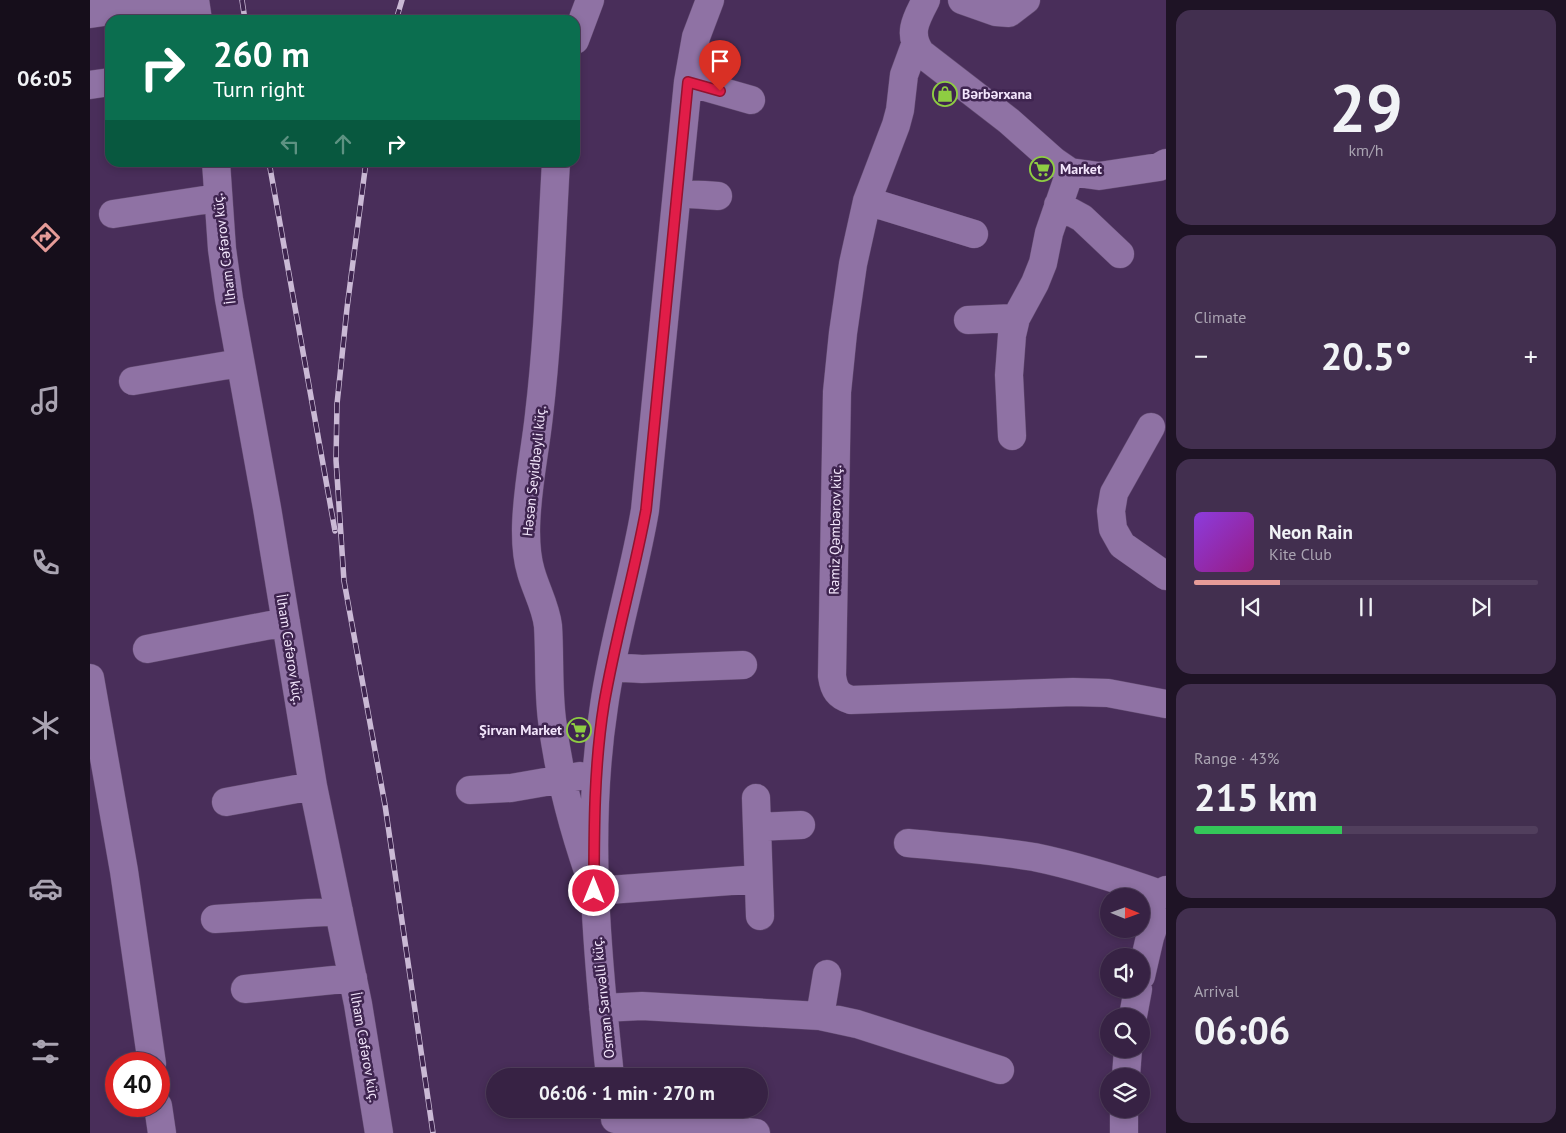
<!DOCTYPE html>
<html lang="en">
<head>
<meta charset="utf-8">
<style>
	body { margin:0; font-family:"PT Sans",sans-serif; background:#422f4f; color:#f1f3f6; height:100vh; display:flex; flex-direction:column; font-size:19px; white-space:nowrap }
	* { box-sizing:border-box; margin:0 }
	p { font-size:16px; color:#aaa4b2 }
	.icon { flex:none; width:28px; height:28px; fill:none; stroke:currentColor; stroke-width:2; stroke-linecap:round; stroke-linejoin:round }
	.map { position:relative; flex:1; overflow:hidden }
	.side { display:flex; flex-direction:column; gap:10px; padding:10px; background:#1e1325; width:400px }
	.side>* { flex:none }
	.hud { position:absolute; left:15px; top:15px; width:475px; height:152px; border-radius:15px; box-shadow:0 2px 8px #0003,0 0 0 1px #513f5d; background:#0b6e4f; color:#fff; overflow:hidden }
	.needle { width:32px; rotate:91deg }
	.buttons { position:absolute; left:1010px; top:888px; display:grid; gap:10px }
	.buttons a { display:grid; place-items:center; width:50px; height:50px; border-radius:50%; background:#372244; box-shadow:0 2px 8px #0003,0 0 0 1px #513f5d; font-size:25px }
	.speed { position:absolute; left:15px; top:1052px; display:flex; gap:10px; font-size:25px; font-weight:700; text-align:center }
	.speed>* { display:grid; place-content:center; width:65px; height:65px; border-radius:50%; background:#372244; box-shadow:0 2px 8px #0003,0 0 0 1px #513f5d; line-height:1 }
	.speed .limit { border:8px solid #d22; background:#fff; color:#111 }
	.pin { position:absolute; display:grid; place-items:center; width:42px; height:42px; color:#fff; margin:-51px -21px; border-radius:50% 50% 50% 0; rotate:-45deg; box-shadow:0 0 5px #0007 }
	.pin .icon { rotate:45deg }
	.me { position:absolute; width:55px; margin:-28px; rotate:0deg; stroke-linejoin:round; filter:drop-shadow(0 0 4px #0008) }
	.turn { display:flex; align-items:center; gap:18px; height:105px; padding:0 25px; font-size:22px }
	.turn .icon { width:65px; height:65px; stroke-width:2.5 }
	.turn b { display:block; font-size:35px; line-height:42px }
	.lanes { display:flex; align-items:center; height:48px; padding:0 25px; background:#0003; justify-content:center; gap:25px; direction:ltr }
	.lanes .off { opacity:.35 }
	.big { font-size:38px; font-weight:600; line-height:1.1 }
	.side .card { flex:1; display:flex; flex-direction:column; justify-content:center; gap:8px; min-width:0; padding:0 18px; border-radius:15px; background:#422f4f }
	.side .dial { align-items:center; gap:0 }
	.dial b { font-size:65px; line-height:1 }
	.song { display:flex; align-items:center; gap:15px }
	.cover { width:60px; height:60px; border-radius:8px; background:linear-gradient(135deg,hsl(270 70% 55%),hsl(310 70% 35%)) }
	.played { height:5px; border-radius:2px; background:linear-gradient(90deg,#e69b98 25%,#513f5d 25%) }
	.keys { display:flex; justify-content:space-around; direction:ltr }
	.heat { display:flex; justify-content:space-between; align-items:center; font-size:28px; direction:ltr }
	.charge { height:8px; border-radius:4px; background:linear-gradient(90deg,#34c759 43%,#513f5d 0) }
	.trip { position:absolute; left:396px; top:1068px; width:282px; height:50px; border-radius:25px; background:#372244; box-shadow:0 2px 8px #0003,0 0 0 1px #513f5d; font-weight:600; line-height:50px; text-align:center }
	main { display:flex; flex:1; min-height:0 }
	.tabs { display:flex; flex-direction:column; width:90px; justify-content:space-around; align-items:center; background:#160e1b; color:#aaa4b2 }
	.tabs .icon { width:35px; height:35px }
	.tabs .on { color:#e69b98 }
	.tabs b { font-size:22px; color:#f1f3f6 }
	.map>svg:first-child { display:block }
</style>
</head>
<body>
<main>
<nav class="tabs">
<b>06:05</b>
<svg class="icon on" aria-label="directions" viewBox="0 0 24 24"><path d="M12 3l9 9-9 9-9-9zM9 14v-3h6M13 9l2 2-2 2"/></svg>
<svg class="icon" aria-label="music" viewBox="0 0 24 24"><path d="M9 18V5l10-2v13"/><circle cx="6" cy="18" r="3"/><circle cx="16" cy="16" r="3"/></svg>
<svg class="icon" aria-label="phone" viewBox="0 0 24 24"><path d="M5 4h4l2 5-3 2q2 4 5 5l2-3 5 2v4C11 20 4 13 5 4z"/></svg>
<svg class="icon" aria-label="climate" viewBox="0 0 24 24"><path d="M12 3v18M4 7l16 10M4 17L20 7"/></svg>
<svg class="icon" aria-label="car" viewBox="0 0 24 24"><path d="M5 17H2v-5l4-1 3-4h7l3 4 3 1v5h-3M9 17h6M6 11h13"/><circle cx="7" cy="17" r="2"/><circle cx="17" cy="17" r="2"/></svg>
<svg class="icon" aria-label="filters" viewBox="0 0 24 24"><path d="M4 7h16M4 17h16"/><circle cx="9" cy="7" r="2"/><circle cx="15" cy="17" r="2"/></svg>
</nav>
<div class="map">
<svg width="1076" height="1133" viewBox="0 0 1076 1133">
	<rect width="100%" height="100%" fill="#492e5a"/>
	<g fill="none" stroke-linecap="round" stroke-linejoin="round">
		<defs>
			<path id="minor" d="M105,0L108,20
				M836,0C826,19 817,34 831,53L919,121L964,161L980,172L1009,176L1069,167L1076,163
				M872,0L906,12L919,13L936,0
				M0,14L96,0
				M485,40L500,0
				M825,45L814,75L810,110L806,125L777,201L763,264L753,333L747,392L742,676C744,690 748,696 761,700L983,692L1018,693L1076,704
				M598,82L661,100
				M0,85L20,82
				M126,162L132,249L139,299L177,508L223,786L268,1004L289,1133
				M466,162C461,246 459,331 449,415C445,453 436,492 436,531C436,544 437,559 441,572C446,590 456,607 458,626C460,657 458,688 462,720C469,778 485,836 505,891L668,879
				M587,193L628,196
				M777,201L884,234
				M968,205L992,218L1030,254
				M23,214L127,198
				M878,320L926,318
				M43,381L150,363
				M1061,427L1024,493L1021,511L1023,529L1032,545L1076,576
				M922,436L919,375L922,335L926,318L945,283L953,263L959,233L980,172
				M57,649L196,622
				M521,667L552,669L653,665
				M0,678L34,871L62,1064
				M380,790L421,788L490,776
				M666,798L670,916
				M136,802L223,786
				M667,827L711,825
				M818,843C860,847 902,850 944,857C988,866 1031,880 1073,895
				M125,919L249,911
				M1051,976L1060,937L1076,890
				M155,989L263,978
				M513,1008L552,1006L730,1016L767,1024L910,1070
				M730,1016L737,974
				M1043,1016L1048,989
				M520,1076C507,954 495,829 514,706C523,640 544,576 555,510L598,82L606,37L620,0
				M1036,1076L1038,1049
				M68,1106L72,1133
				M525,1119L666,1133
				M1034,1133V1109"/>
		</defs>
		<use href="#minor" stroke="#624b70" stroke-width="29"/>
		<use href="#minor" stroke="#8f72a4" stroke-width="28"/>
		<defs>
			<path id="rail" d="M152,0L155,20
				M306,20L312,0
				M179,162L245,531
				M276,162L257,308L247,404L246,460L254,581L295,805L343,1133"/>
		</defs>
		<use href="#rail" stroke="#cab9d5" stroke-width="5.5"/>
		<use href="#rail" stroke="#3e244f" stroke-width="4" stroke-dasharray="11" stroke-linecap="butt"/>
	</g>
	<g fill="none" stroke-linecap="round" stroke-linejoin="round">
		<defs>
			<path id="route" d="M504,891C504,829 504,766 514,704C525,639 544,575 556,510L598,82L630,91"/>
		</defs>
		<use href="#route" stroke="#92132f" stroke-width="12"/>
		<use href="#route" stroke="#e11d48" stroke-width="9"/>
	</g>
	<defs>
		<symbol id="shop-ring" viewBox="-11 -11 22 22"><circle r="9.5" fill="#3e244f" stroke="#8ecd42" stroke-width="1.5"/><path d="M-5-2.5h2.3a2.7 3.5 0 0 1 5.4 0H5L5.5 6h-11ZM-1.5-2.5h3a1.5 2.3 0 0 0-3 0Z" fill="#8ecd42"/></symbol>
		<symbol id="supermarket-ring" viewBox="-11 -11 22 22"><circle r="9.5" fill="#3e244f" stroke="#8ecd42" stroke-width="1.5"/><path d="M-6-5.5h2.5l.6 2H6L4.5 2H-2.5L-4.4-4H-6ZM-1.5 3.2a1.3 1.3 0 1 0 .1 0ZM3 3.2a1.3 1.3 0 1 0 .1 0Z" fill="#8ecd42"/></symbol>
	</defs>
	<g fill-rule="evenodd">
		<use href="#shop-ring" x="841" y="80" width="28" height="28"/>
		<use href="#supermarket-ring" x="938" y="155" width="28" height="28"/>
		<use href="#supermarket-ring" x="475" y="716" width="28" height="28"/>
	</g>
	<g text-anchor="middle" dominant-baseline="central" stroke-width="5" stroke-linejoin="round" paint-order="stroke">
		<g font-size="14" font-weight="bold" fill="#f3e6fc" stroke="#3e244f" text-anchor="start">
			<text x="872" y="94">Bərbərxana</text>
			<text x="970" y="169">Market</text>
			<text x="472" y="730" text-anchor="end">Şirvan Market</text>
		</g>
		<g font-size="14" fill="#f3e6fc" stroke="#3e244f">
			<text transform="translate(134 249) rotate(-97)">İlham Cəfərov küç.</text>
			<text transform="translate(444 471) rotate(-84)">Həsən Seyidbəyli küç.</text>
			<text transform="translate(745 530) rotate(-89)">Ramiz Qəmbərov küç.</text>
			<text transform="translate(200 649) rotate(81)">İlham Cəfərov küç.</text>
			<text transform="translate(513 998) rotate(-96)">Osman Sarıvəlli küç.</text>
			<text transform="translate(275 1047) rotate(80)">İlham Cəfərov küç.</text>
		</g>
	</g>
</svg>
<div class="buttons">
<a><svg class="needle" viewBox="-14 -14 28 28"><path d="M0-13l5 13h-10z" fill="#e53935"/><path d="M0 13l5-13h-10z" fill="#aaa4b2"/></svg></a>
<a><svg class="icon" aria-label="sound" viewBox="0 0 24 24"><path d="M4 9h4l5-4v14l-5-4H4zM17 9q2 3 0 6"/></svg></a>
<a><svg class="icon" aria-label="search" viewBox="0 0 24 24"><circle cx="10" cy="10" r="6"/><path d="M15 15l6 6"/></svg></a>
<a><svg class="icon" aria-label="layers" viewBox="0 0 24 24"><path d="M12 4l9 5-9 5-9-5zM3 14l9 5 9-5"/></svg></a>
</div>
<div class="speed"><div class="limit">40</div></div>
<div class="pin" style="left:630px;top:91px;background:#d93025"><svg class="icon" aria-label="arrive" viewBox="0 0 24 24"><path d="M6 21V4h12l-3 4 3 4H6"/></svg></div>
<svg class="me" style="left:504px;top:891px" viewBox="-20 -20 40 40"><circle r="17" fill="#e11d48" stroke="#fff" stroke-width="3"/><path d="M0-11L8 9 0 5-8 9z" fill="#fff"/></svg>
<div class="trip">06:06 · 1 min · 270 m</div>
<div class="hud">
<div class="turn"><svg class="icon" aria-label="right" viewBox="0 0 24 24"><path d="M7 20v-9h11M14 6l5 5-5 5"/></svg><div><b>260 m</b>Turn right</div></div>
<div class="lanes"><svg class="icon off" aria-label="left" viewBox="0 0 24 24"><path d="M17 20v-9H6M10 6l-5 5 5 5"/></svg><svg class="icon off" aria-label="ahead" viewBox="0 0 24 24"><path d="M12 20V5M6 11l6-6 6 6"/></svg><svg class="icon" aria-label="right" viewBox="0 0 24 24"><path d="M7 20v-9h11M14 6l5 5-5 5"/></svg></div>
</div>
</div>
<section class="side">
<div class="card dial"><b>29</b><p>km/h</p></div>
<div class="card"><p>Climate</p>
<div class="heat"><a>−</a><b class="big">20.5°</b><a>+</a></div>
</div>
<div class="card">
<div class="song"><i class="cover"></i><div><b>Neon Rain</b><p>Kite Club</p></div></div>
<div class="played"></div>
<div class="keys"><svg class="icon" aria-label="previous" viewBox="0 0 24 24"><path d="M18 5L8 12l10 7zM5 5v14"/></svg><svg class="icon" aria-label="pause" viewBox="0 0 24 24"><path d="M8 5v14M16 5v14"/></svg><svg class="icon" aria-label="next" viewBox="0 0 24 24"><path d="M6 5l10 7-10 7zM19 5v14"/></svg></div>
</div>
<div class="card"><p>Range · 43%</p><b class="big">215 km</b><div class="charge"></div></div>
<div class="card"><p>Arrival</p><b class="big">06:06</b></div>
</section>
</main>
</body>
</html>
